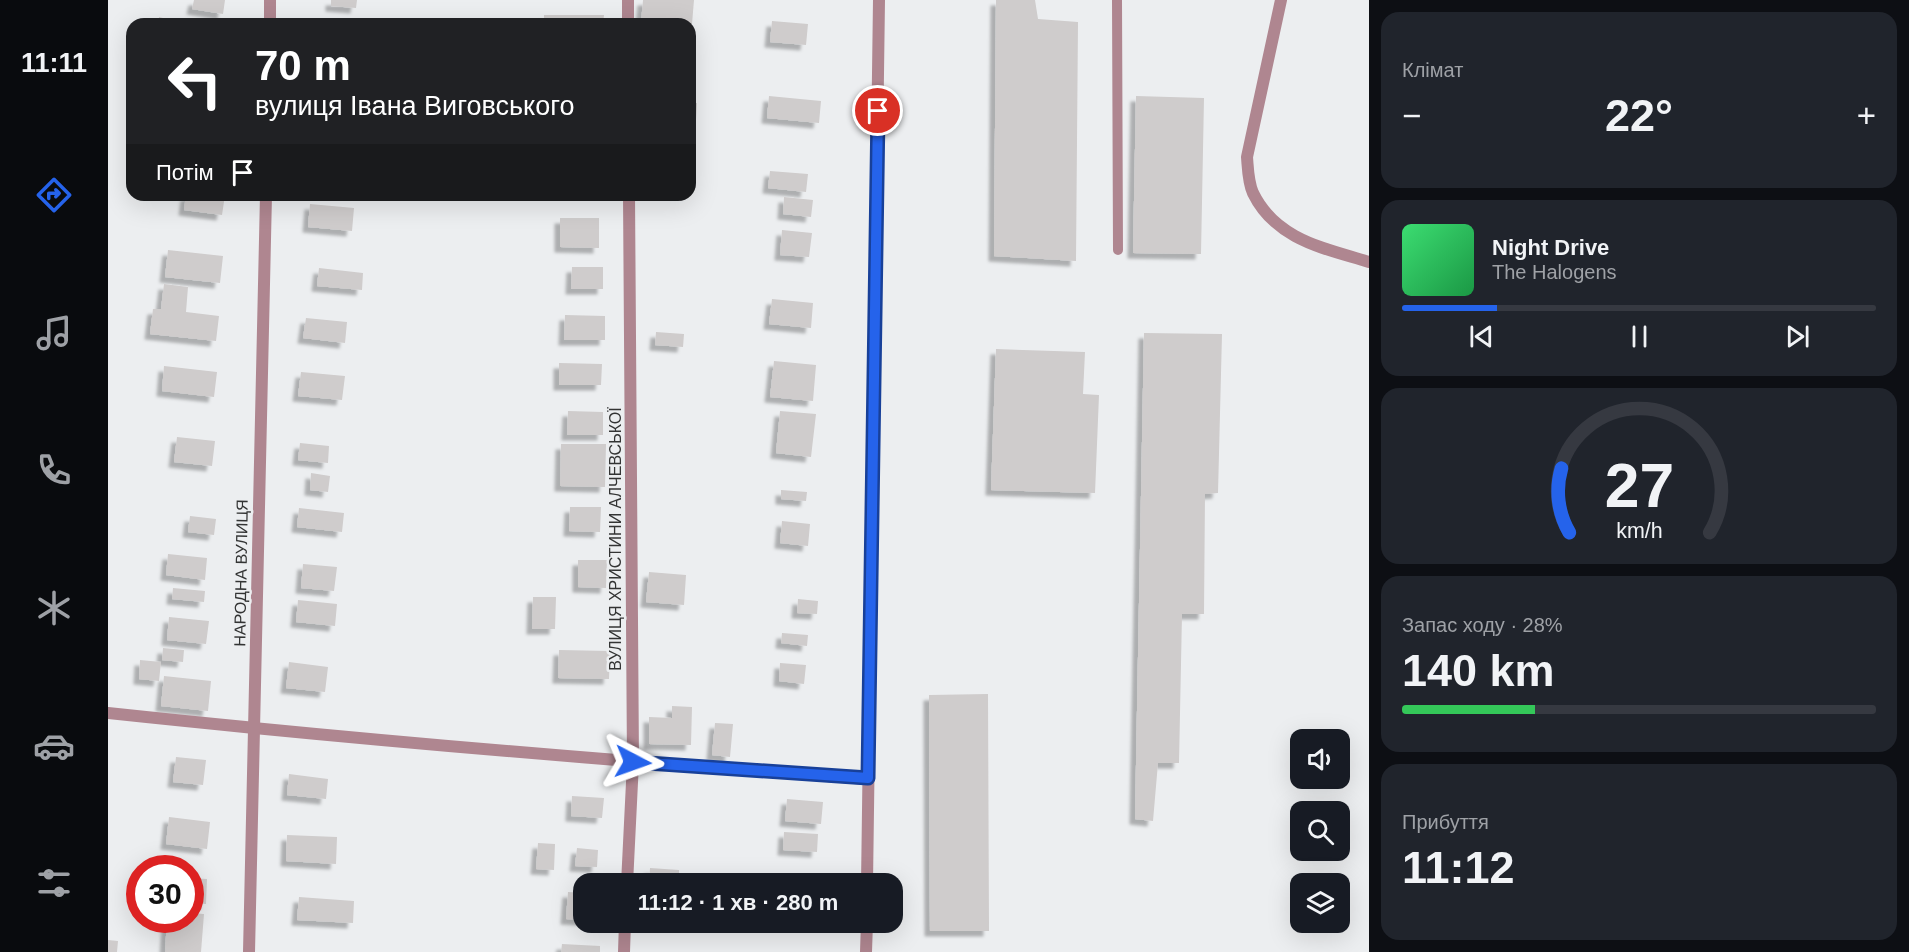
<!DOCTYPE html>
<html lang="uk">
<head>
<meta charset="utf-8">
<style>
	body { margin:0; font-family:Helvetica,sans-serif; background:#20242c; color:#f1f3f6; height:100vh; display:flex; flex-direction:column; font-size:22px; white-space:nowrap }
	* { box-sizing:border-box; margin:0 }
	p { font-size:20px; color:#9ea1a6 }
	.icon { flex:none; width:33px; height:33px; fill:none; stroke:currentColor; stroke-width:2; stroke-linecap:round; stroke-linejoin:round }
	.map { position:relative; flex:1; overflow:hidden }
	.drawer { display:flex; flex-direction:column; gap:12px; padding:12px; background:#0d0f14; width:540px }
	.drawer>* { flex:none }
	.hud { position:absolute; left:18px; top:18px; width:570px; height:183px; border-radius:18px; box-shadow:0 6px 24px #0002; background:#202124; color:#fff; overflow:hidden }
	.buttons { position:absolute; left:1182px; top:729px; display:grid; gap:12px }
	.buttons a { display:grid; place-items:center; width:60px; height:60px; border-radius:12px; background:#171b24; box-shadow:0 6px 24px #0002; font-size:30px }
	.speed { position:absolute; left:18px; top:855px; display:flex; gap:12px; font-size:30px; font-weight:700; text-align:center }
	.speed>* { display:grid; place-content:center; width:78px; height:78px; border-radius:50%; background:#171b24; box-shadow:0 6px 24px #0002; line-height:1 }
	.speed .limit { border:9px solid #d22; background:#fff; color:#111 }
	.pin { position:absolute; display:grid; place-items:center; width:51px; height:51px; color:#fff; margin:-26px; border:3px solid #fff; border-radius:50%; box-shadow:0 2px 6px #0007 }
	.me { position:absolute; width:66px; margin:-33px; rotate:94deg; stroke-linejoin:round; filter:drop-shadow(0 0 4px #0008) }
	.turn { display:flex; align-items:center; gap:21px; height:126px; padding:0 30px; font-size:27px }
	.turn .icon { width:78px; height:78px; stroke-width:2.5 }
	.turn b { display:block; font-size:42px; line-height:51px }
	.then { display:flex; align-items:center; height:57px; padding:0 30px; background:#0003; gap:12px; font-size:22px }
	.big { font-size:45px; font-weight:700; line-height:1.1 }
	.drawer .widget { flex:1; display:flex; flex-direction:column; justify-content:center; gap:9px; min-width:0; padding:0 21px; border-radius:18px; background:#20242c }
	.drawer .dial { align-items:center; gap:0 }
	.dial svg { height:156px; overflow:visible; fill:none; stroke:#363941; stroke-width:7; stroke-linecap:round; text-anchor:middle }
	.dial text { fill:#f1f3f6; stroke:none }
	.song { display:flex; align-items:center; gap:18px }
	.cover { width:72px; height:72px; border-radius:9px; background:linear-gradient(135deg,hsl(140 70% 55%),hsl(140 70% 35%)) }
	.played { height:6px; border-radius:3px; background:linear-gradient(90deg,#2563eb 20%,#363941 20%) }
	.keys { display:flex; justify-content:space-around; direction:ltr }
	.heat { display:flex; justify-content:space-between; align-items:center; font-size:33px; direction:ltr }
	.charge { height:9px; border-radius:4px; background:linear-gradient(90deg,#34c759 28%,#363941 0) }
	.trip { position:absolute; left:465px; top:873px; width:330px; height:60px; border-radius:18px; background:#171b24; box-shadow:0 6px 24px #0002; font-weight:700; line-height:60px; text-align:center }
	main { display:flex; flex:1; min-height:0 }
	.tab-bar { display:flex; flex-direction:column; width:108px; justify-content:space-around; align-items:center; background:#090b0e; color:#9ea1a6 }
	.tab-bar .icon { width:42px; height:42px }
	.tab-bar .current { color:#2563eb }
	.tab-bar b { font-size:27px; color:#f1f3f6 }
	.map>svg:first-child { display:block }
</style>
</head>
<body>
<main>
<nav class="tab-bar">
<b>11:11</b>
<svg class="icon current" aria-label="directions" viewBox="0 0 24 24"><path d="M12 3l9 9-9 9-9-9zM9 14v-3h6M13 9l2 2-2 2"/></svg>
<svg class="icon" aria-label="music" viewBox="0 0 24 24"><path d="M9 18V5l10-2v13"/><circle cx="6" cy="18" r="3"/><circle cx="16" cy="16" r="3"/></svg>
<svg class="icon" aria-label="phone" viewBox="0 0 24 24"><path d="M5 4h4l2 5-3 2q2 4 5 5l2-3 5 2v4C11 20 4 13 5 4z"/></svg>
<svg class="icon" aria-label="climate" viewBox="0 0 24 24"><path d="M12 3v18M4 7l16 10M4 17L20 7"/></svg>
<svg class="icon" aria-label="car" viewBox="0 0 24 24"><path d="M5 17H2v-5l4-1 3-4h7l3 4 3 1v5h-3M9 17h6M6 11h13"/><circle cx="7" cy="17" r="2"/><circle cx="17" cy="17" r="2"/></svg>
<svg class="icon" aria-label="filters" viewBox="0 0 24 24"><path d="M4 7h16M4 17h16"/><circle cx="9" cy="7" r="2"/><circle cx="15" cy="17" r="2"/></svg>
</nav>
<div class="map">
<svg width="1261" height="952" viewBox="0 0 1261 952">
	<defs>
		<filter id="shadow"><feDropShadow dx="-5.5" dy="5.5" stdDeviation="1.5" flood-color="#0004"/></filter>
	</defs>
	<rect width="100%" height="100%" fill="#eceef0"/>
	<path fill="#cfcccc" filter="url(#shadow)" d="M86,0H117L115,14L84,9Z
		M223,0H249L248,8L223,6Z
		M535,0H586L584,24L533,23Z
		M888,0H927L930,19L970,22L968,261L886,256Z
		M436,15H496L495,24H436Z
		M51,17L75,23V24H50Z
		M201,19L232,22V24H201Z
		M664,21L700,24L698,45L662,42Z
		M661,96L713,101L711,123L659,118Z
		M1028,96L1096,98L1093,254L1025,253Z
		M582,103H589L588,120H582Z
		M582,145L587,146L585,167L582,166Z
		M662,171L700,174L698,192L660,188Z
		M78,195H117L114,215L76,210Z
		M676,197L705,200L703,217L675,214Z
		M202,204L246,208L244,231L200,227Z
		M452,218H491V248L452,247Z
		M674,230L704,233L701,257L672,255Z
		M60,250L115,256L112,283L57,277Z
		M464,267H495V289H463Z
		M211,268L255,273L254,290L209,286Z
		M56,284L80,287L78,312L111,316L108,341L42,334L45,309H53Z
		M664,299L705,303L703,328L661,324Z
		M457,315L497,316V340H456Z
		M198,318L239,322L237,343L195,338Z
		M548,332L576,334L575,347L547,345Z
		M1036,333L1114,334L1110,493L1097,494L1096,614H1074L1071,763H1050L1045,821L1027,819Z
		M888,349L977,352L975,394L991,395L987,493L883,490Z
		M666,361L708,365L705,401L662,397Z
		M451,363L494,364L493,385H451Z
		M56,366L109,372L106,397L54,391Z
		M193,372L237,376L234,400L190,396Z
		M460,411L495,412V435H459Z
		M672,411L708,414L703,457L668,453Z
		M69,437L107,441L104,466L66,462Z
		M192,443L221,446L220,463L190,460Z
		M453,444H498L497,487L452,486Z
		M203,473L222,476L220,492L202,490Z
		M673,490L699,492L698,501L673,499Z
		M462,507H493L492,532L461,531Z
		M191,508L236,513L234,532L189,527Z
		M82,516L108,519L106,535L80,532Z
		M674,521L702,524L700,546L672,543Z
		M60,554L99,558L97,580L58,575Z
		M470,560H499L498,588L470,587Z
		M195,564L229,567L226,591L193,588Z
		M541,572L578,575L576,605L538,602Z
		M65,588L97,591L96,602L64,599Z
		M425,597H448L447,629H424Z
		M690,599L710,601L709,614L689,613Z
		M190,600L229,604L227,626L188,622Z
		M61,617L101,621L98,644L59,640Z
		M674,633L700,635L699,646L673,643Z
		M55,648L76,650L75,662L54,660Z
		M451,650L502,651L501,679L450,678Z
		M32,660L53,662L51,681L31,679Z
		M181,662L220,667L217,692L178,688Z
		M672,663L698,665L696,684L671,681Z
		M56,676L103,681L100,711L53,706Z
		M880,694L881,931H822L821,695Z
		M564,706L584,707L583,745L541,744V717L564,718Z
		M607,723L625,724L622,757L604,755Z
		M68,757L98,760L95,785L65,782Z
		M181,774L220,779L218,799L179,795Z
		M464,796L496,798L494,818L463,816Z
		M679,799L715,802L713,824L677,821Z
		M61,817L102,822L99,849L58,844Z
		M676,832L710,834L709,852L675,850Z
		M179,835L229,837L228,864L178,861Z
		M430,843L447,844L446,870L428,869Z
		M469,848L490,850L489,867L467,866Z
		M542,868L571,870V884H541Z
		M82,878L99,879L98,904L82,903Z
		M460,892L476,893V920L458,919Z
		M191,897L246,901L245,923L189,920Z
		M82,913L96,914L93,952H57L59,920H82Z
		M0,940L10,941L9,952H0Z
		M454,944L492,946V952H453Z"/>
	<g fill="none" stroke-linecap="round" stroke-linejoin="round">
		<path stroke="#af8690" stroke-width="10" d="M1009,0L1010,250"/>
		<path stroke="#af8690" stroke-width="12" d="M520,0V24
			M1173,0L1139,157C1140,169 1140,182 1145,193C1168,240 1216,248 1261,262
			M0,713C253,740 506,761 760,779
			M519,884L525,762L521,195
			M759,884L771,0
			M516,952L517,922
			M758,952L759,922"/>
		<path stroke="#af8690" stroke-width="12" d="M162,24V0
			M141,952L158,195"/>
	</g>
	<g fill="none" stroke-linecap="round" stroke-linejoin="round">
		<defs>
			<path id="route" d="M525,762L760,778L770,111"/>
		</defs>
		<use href="#route" stroke="#184099" stroke-width="15"/>
		<use href="#route" stroke="#2563eb" stroke-width="10"/>
	</g>
	<g text-anchor="middle" dominant-baseline="central" stroke-width="5" stroke-linejoin="round" paint-order="stroke">
		<g font-size="16" fill="#333434" stroke="#eceef0">
			<text transform="translate(507 539) rotate(-90)">ВУЛИЦЯ ХРИСТИНИ АЛЧЕВСЬКОЇ</text>
			<text transform="translate(133 573) rotate(-89)">НАРОДНА ВУЛИЦЯ</text>
		</g>
	</g>
</svg>
<div class="buttons">
<a><svg class="icon" aria-label="sound" viewBox="0 0 24 24"><path d="M4 9h4l5-4v14l-5-4H4zM17 9q2 3 0 6"/></svg></a>
<a><svg class="icon" aria-label="search" viewBox="0 0 24 24"><circle cx="10" cy="10" r="6"/><path d="M15 15l6 6"/></svg></a>
<a><svg class="icon" aria-label="layers" viewBox="0 0 24 24"><path d="M12 4l9 5-9 5-9-5zM3 14l9 5 9-5"/></svg></a>
</div>
<div class="speed"><div class="limit">30</div></div>
<div class="pin" style="left:770px;top:111px;background:#d93025"><svg class="icon" aria-label="arrive" viewBox="0 0 24 24"><path d="M6 21V4h12l-3 4 3 4H6"/></svg></div>
<svg class="me" style="left:525px;top:762px" viewBox="-20 -20 40 40"><path d="M0-17L14 15 0 8-14 15z" fill="#2563eb" stroke="#fff" stroke-width="4"/></svg>
<div class="trip">11:12 · 1 хв · 280 m</div>
<div class="hud">
<div class="turn"><svg class="icon" aria-label="left" viewBox="0 0 24 24"><path d="M17 20v-9H6M10 6l-5 5 5 5"/></svg><div><b>70 m</b>вулиця Івана Виговського</div></div>
<div class="then">Потім<svg class="icon" aria-label="arrive" viewBox="0 0 24 24"><path d="M6 21V4h12l-3 4 3 4H6"/></svg></div>
</div>
</div>
<section class="drawer">
<div class="widget"><p>Клімат</p>
<div class="heat"><a>−</a><b class="big">22°</b><a>+</a></div>
</div>
<div class="widget">
<div class="song"><i class="cover"></i><div><b>Night Drive</b><p>The Halogens</p></div></div>
<div class="played"></div>
<div class="keys"><svg class="icon" aria-label="previous" viewBox="0 0 24 24"><path d="M18 5L8 12l10 7zM5 5v14"/></svg><svg class="icon" aria-label="pause" viewBox="0 0 24 24"><path d="M8 5v14M16 5v14"/></svg><svg class="icon" aria-label="next" viewBox="0 0 24 24"><path d="M6 5l10 7-10 7zM19 5v14"/></svg></div>
</div>
<div class="widget dial"><svg viewBox="0 0 100 80">
<path d="M14 69A42 42 0 1 1 86 69"/>
<path d="M14 69A42 42 0 0 1 10 36" stroke="#2563eb"/>
<text x="50" y="56" font-size="32" font-weight="700">27</text>
<text x="50" y="72" font-size="11">km/h</text>
</svg></div>
<div class="widget"><p>Запас ходу · 28%</p><b class="big">140 km</b><div class="charge"></div></div>
<div class="widget"><p>Прибуття</p><b class="big">11:12</b></div>
</section>
</main>
</body>
</html>
